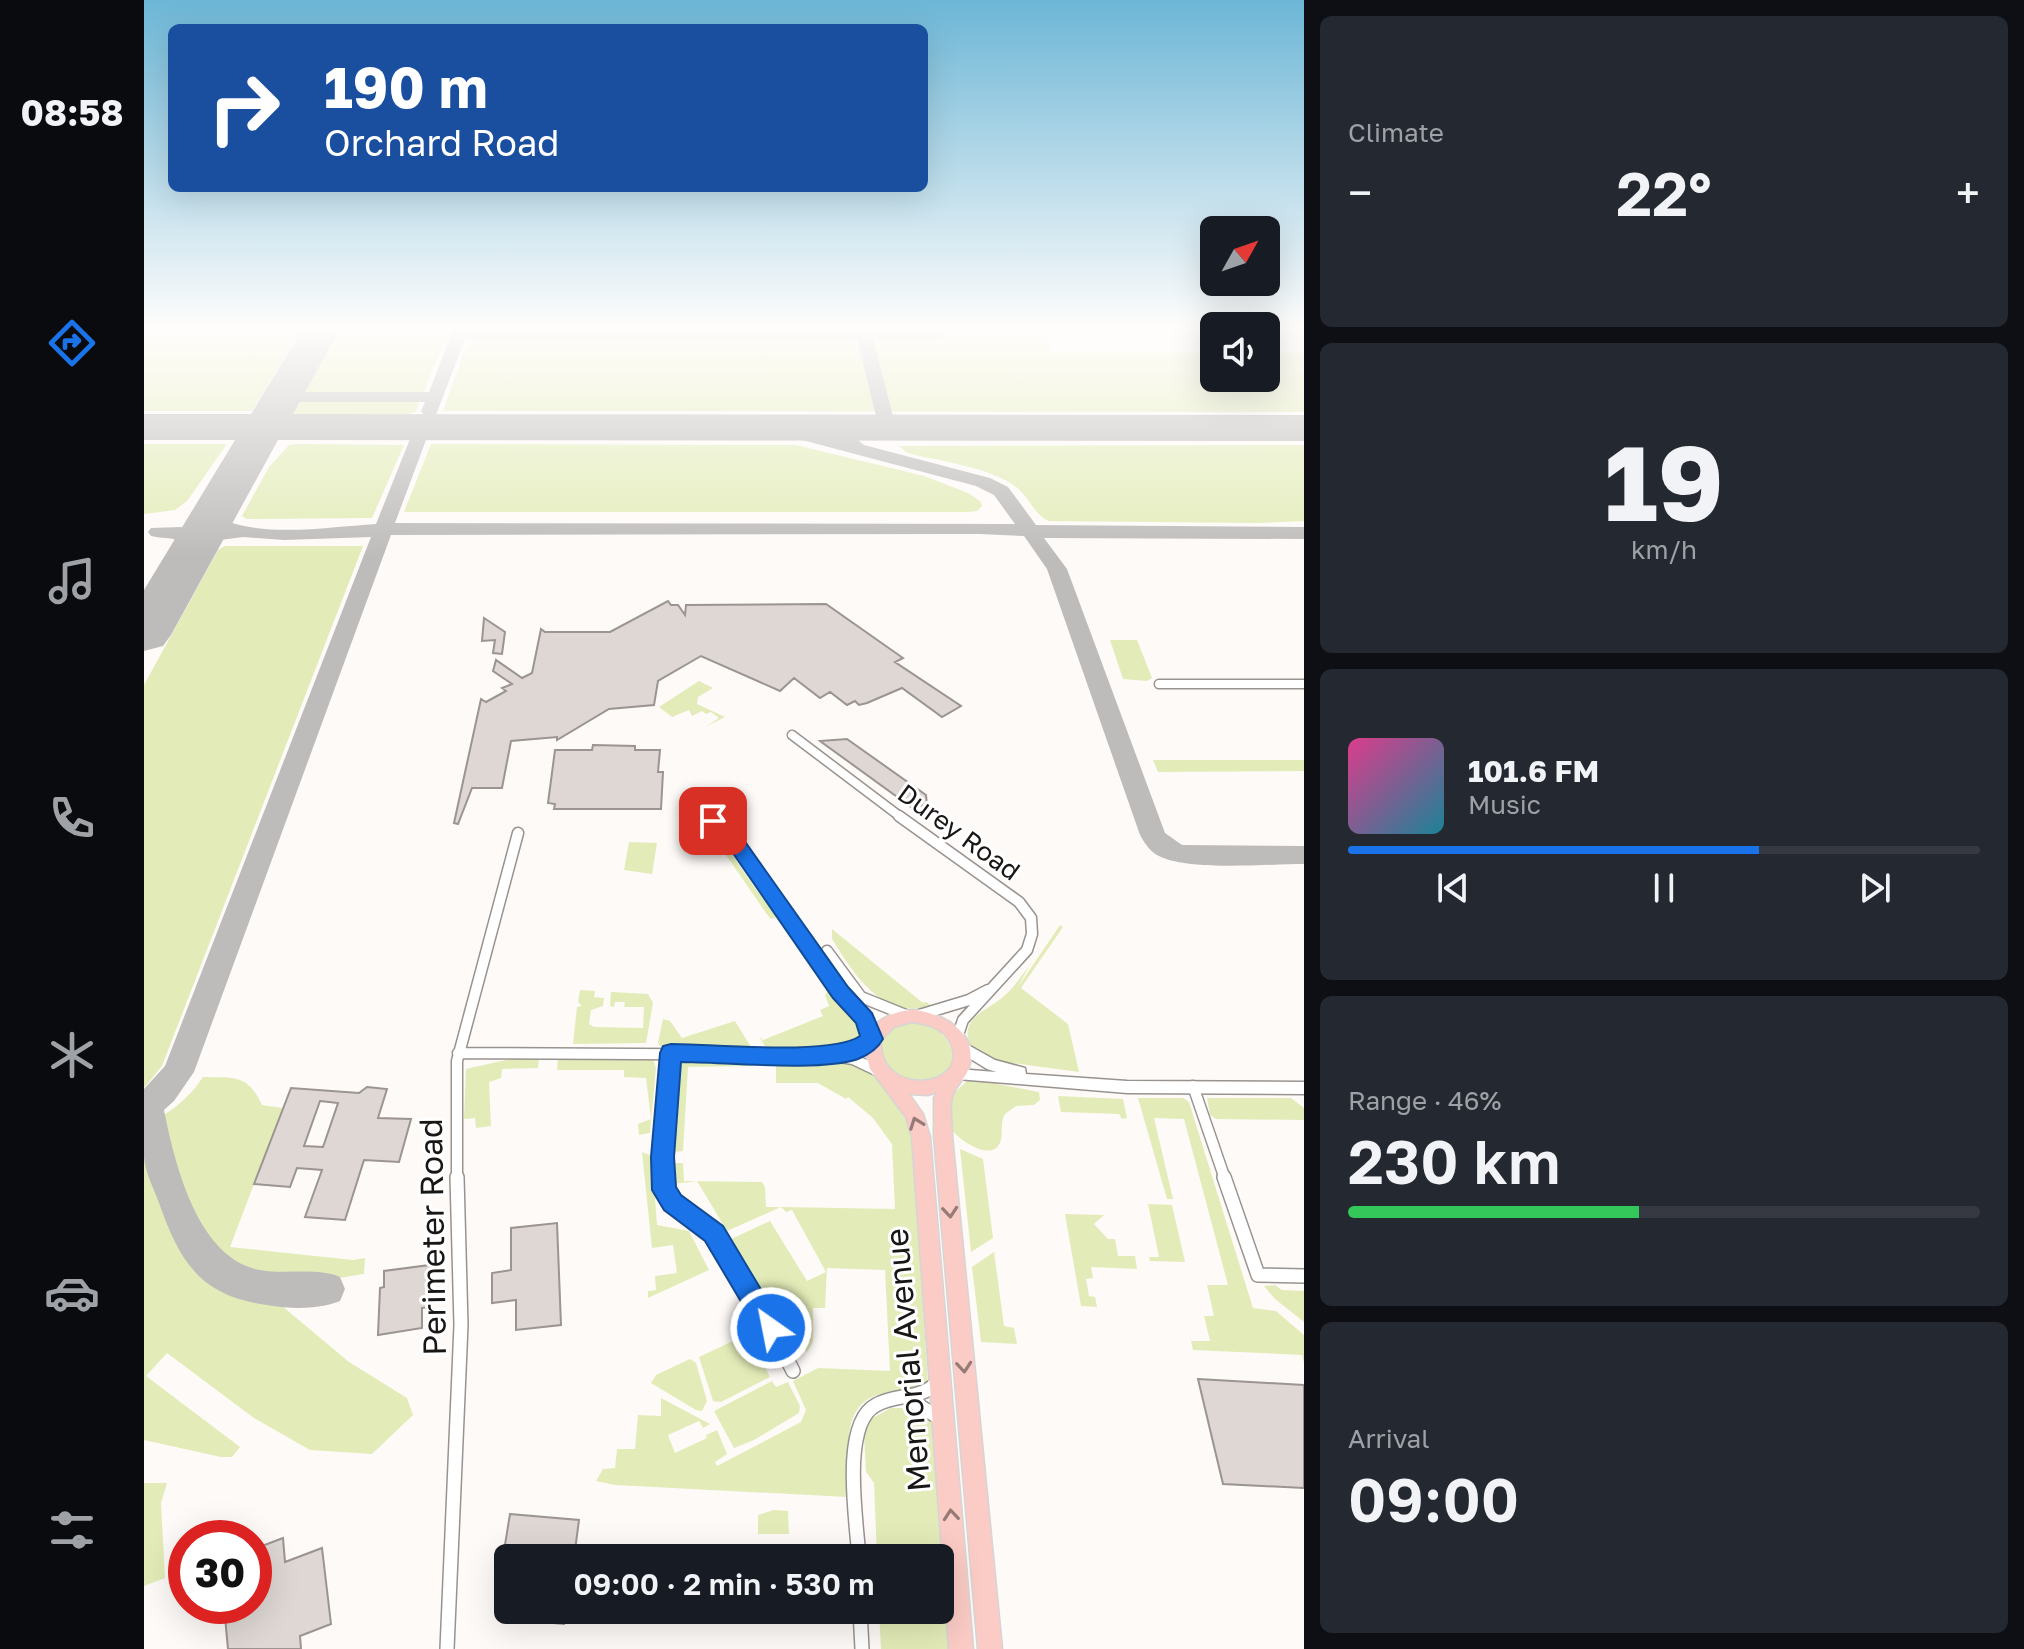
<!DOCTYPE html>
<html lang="en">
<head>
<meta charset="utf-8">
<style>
	body { margin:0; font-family:"Golos Text",sans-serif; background:#242831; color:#f1f3f6; height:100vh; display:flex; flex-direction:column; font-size:30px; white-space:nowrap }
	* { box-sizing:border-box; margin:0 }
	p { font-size:26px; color:#9ea1a6 }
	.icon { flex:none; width:44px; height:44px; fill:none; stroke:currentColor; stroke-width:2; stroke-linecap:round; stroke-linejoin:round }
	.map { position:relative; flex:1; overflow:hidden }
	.sheet { display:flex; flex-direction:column; gap:16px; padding:16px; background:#0d0f14; width:720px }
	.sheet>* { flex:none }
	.hud { position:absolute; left:24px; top:24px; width:760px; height:168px; border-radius:12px; box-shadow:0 8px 32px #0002; background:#1a4fa0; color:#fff; overflow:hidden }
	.needle { width:52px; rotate:50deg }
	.tools { position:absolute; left:1056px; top:216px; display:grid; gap:16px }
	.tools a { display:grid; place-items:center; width:80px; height:80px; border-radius:12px; background:#171b24; box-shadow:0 8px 32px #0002; font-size:40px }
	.speed { position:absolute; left:24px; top:1520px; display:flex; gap:16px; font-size:40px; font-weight:700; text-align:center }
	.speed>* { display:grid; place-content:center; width:104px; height:104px; border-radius:50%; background:#171b24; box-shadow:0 8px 32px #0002; line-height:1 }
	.speed .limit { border:12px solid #d22; background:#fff; color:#111 }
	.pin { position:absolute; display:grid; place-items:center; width:68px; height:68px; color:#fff; margin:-34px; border-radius:16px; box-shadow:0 4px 12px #0006 }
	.me { position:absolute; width:88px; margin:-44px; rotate:327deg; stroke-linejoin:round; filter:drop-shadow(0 0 6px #0008) }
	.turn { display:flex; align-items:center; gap:28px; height:168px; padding:0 24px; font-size:36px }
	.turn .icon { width:104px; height:104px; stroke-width:2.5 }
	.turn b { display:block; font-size:56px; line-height:68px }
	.big { font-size:60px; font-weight:600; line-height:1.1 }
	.sheet .tile { flex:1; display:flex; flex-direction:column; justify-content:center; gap:12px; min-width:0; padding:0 28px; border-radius:12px; background:#242831 }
	.sheet .dial { align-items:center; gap:0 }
	.dial b { font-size:104px; line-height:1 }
	.song { display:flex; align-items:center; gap:24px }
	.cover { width:96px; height:96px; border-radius:12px; background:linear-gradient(135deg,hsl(330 70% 55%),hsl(190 70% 35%)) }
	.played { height:8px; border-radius:4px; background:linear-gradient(90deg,#1a73e8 65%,#363941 65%) }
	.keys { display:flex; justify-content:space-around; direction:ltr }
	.heat { display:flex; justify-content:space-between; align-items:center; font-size:44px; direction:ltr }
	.charge { height:12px; border-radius:6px; background:linear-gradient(90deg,#34c759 46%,#363941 0) }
	.trip { position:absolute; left:350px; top:1544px; width:460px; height:80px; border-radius:12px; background:#171b24; box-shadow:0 8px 32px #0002; font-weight:600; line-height:80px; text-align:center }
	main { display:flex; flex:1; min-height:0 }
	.menu { display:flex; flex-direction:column; width:144px; justify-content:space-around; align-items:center; background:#090b0e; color:#9ea1a6 }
	.menu .icon { width:56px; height:56px }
	.menu .selected { color:#1a73e8 }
	.menu b { font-size:36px; color:#f1f3f6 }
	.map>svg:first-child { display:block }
</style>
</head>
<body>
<main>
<nav class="menu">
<b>08:58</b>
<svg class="icon selected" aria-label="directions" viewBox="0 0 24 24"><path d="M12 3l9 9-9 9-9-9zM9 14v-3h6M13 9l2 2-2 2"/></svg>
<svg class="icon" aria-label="music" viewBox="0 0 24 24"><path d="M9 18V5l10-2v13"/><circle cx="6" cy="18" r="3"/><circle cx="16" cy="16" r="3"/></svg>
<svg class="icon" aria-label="phone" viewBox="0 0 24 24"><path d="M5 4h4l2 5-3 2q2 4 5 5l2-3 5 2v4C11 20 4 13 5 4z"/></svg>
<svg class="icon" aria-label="climate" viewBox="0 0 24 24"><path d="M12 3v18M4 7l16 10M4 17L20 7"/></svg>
<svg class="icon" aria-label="car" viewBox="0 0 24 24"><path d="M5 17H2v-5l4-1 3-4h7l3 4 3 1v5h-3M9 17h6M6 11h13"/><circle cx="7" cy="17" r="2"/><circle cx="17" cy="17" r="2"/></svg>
<svg class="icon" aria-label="filters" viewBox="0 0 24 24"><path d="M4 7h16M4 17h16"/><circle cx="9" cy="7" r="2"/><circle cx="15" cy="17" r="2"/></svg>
</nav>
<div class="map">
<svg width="1160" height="1649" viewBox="0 0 1160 1649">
	<rect width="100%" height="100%" fill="#fefaf8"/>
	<path fill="#e3ecb8" d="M0,327H159L108,411H0Z
		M194,327H306L272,411L263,415L151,414L147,409Z
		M329,327H896L908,352H1070V378H1122V352H1160V412L299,411Z
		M0,444H83L43,501L31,510L0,514Z
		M287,444L652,445L780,476L824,493L836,501L838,506L833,511L824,512H260Z
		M145,445L154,444L260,445L228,518L103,519L98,516L125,467Z
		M1160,445V521L1114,523L905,521C891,516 884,495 871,486C845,467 794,461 763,453L755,446Z
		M81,546H219L18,1066L0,1088V685L74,550Z
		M966,640H993L1008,678L1003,681L979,679Z
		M555,681L569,688L554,697L553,704L581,717L561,727L575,718L567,712L562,714L558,711L548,716L545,710L528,717L515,707Z
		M1009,760H1160V771L1014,772Z
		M560,820L576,830L586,843V852L614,892L623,896L634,917L627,919L622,913L564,829L558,824L542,822Z
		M485,842L513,843L508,874L480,870Z
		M916,925L919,927L877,988L924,1024L935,1072L845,1060L825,1043C817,1016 844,1011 860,996C870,988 877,976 885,966L874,987Z
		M688,929L779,1003L782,1002L788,1006C738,1021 710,974 688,939Z
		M686,988C699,1003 728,1023 715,1044L700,1050L622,1048L615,1036L619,1040L679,1016L676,1010L685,1006L681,995Z
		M436,990L451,991L450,997L460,998L459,1006L447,1010L445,1024L450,1027L499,1028L500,1007H480L481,1002H471L470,1007L466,1006L467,992L504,994L509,1003L502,1043L429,1044L433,1007L438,1006L434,1002Z
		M519,1019L526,1021L538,1038L591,1021L607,1047H517L514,1043Z
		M763,1022C790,1022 806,1034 810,1061L801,1076L771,1084L742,1069L735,1044C740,1032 750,1025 763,1022Z
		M379,1056L395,1058L394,1068L358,1069L357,1078L345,1082L347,1126L332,1128L331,1118L320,1119L322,1069Z
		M414,1057L509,1059L512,1068L506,1133L495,1135L494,1124L507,1119L502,1078L480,1077V1070H413Z
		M544,1059H603L607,1066L544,1067L539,1151L530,1152L535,1067Z
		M635,1060C656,1060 678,1058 698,1061C736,1067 765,1113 769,1147L784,1385C769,1389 754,1389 740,1393C689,1404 710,1461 704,1497L471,1485L452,1481L459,1469L471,1468L473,1449H491L494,1415L517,1416V1398L566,1424L559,1428L555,1421L524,1435L531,1453L563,1438L562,1435L573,1430L583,1454L571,1462L573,1466L657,1422L662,1410L649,1381L674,1368L746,1371L741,1270L683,1268L681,1308H669V1342L663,1352L630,1291L620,1295L613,1292L585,1240L626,1221L663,1281L682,1272L648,1210L642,1212L637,1207L583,1231L553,1181L530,1184L529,1163H539L540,1181L618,1182L621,1187L622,1207H638L751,1209L748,1144L729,1118L704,1097L702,1099L674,1083H632V1063Z
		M59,1077C90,1078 103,1073 118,1105L139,1108L86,1247L209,1260L221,1258L220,1274C176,1281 116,1291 76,1264L69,1276L77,1285L126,1296L205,1362L263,1398L269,1415L228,1454L166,1450L110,1418L23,1353L2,1376L96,1447L88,1457H77L0,1440V1126C24,1114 44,1100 59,1077Z
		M824,1080L852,1082L853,1084L895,1092L896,1100L890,1105L872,1106L861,1114C856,1123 859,1130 857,1140C850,1164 816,1141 808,1130L807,1096Z
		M914,1096L979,1099L983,1118L978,1119L975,1114L917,1112Z
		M994,1098H1039L1045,1102L1109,1308L1132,1311L1160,1335V1363L1158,1355L1049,1350L1047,1341H1066L1060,1316H1070L1063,1285H1084L1040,1119L1010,1118L1029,1199H1023Z
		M1063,1098H1147L1160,1108V1120L1072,1119L1066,1115Z
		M816,1149L839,1159L849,1238L827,1252Z
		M498,1152L508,1156L513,1225L545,1231L565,1270L504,1298V1291L512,1290L511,1276L533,1273L529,1245L508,1248Z
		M1004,1204L1028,1205L1041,1262L1006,1261L1005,1257H1015Z
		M921,1214L960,1215L950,1224L964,1239H971L974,1256H991L993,1269L947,1267L949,1278L942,1279L945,1296L951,1297L953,1307L937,1306Z
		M850,1252L860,1326L870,1328L873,1344L837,1342L828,1267Z
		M1131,1285L1138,1290L1160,1291V1322L1131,1299L1120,1286Z
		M604,1334L626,1377L577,1402L569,1401L555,1357Z
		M546,1359L552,1363L563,1401L558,1411L552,1410L507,1383L512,1375Z
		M628,1381L632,1387L644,1382L656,1406L655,1413L610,1440L590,1448L570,1411Z
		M747,1408C763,1408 780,1408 789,1424L805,1649H737L735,1610H796V1558H733L730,1483L722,1472L720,1436L727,1419Z
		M0,1483H23L17,1503L21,1578L0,1586Z
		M630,1510L644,1511L645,1534H614V1515Z"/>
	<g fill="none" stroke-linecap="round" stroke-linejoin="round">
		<path fill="#bebcba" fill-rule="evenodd" d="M310,327L786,329V327H800L803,334L795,339H729L750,420L779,419L809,423L812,427L803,432L779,429L717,431L710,437L720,445L846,478L864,487L892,525L1160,527V539L900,538L923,569L1021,833L1038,845L1160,846V864C1123,864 1049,871 1017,857C1007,853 1001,844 996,835L903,569L880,536L835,534L247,535L50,1072L30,1101L20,1110C31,1165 54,1259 116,1270C142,1275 172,1267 196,1277L201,1289L196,1301C173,1310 147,1309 123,1305C56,1296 36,1262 15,1203C10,1189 1,1172 0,1157C0,1134 0,1111 0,1089L21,1066L227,537L140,540L99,537L76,540L50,554L43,552C32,533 27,541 7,536L4,532L7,528L37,527L56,536L69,530L60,518L65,506L72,504L82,510V521C128,537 184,527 232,524L268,434C278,425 296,420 310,423L313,427L310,431L288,435L282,440L251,523L871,524L850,495L832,486L624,431L621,427L630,422L692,438C700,420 715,421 733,420L713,339H321L292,415H280L277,411L281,402H137L129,397L137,392H285Z"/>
		<path fill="#bebcba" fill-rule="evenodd" d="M160,327H197L149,414L1160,415V441L134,440L27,635L19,646L0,651V590L91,440H0V414H107Z"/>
	</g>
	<path fill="#ded7d3" stroke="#9b9491" stroke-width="2" fill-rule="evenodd" d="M524,601L527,605H534L541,615L542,605L682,604L759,658L751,662L817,706L798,717L758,688L723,703L715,705L711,701L703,705L686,692L676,698L650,678L636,691L557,656L514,681L510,705L465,709L413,740V737L367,741L358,788H328L314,824L310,823L337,699L342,702L362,691L358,688L368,684L349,671L352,660L378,678L388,673L397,629L401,632H466Z
		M340,618L361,632L358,654L349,653L351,640L338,641Z
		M703,739L782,795L783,805L767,807L676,741Z
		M449,745L491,746V750H516L514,772H519L517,809H410L411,804L404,803L411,750H448Z
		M223,1087L243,1089L234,1118L267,1119L255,1162L220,1160L201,1220L161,1217L178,1170L153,1168L146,1187L110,1184L147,1088L215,1093ZM176,1101L194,1103L179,1147L160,1146Z
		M413,1223L417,1325L372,1330V1300L348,1303V1273L367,1270V1228Z
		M286,1265L285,1307L278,1308V1328L234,1335L236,1288L240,1287V1271Z
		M1054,1379L1160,1385V1488L1079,1484Z
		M366,1514L435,1520L430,1558L359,1557Z
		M139,1538L141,1562L178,1548L187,1624L156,1636L157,1649H84L80,1606H110V1549Z
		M362,1610H422L420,1624L360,1619Z"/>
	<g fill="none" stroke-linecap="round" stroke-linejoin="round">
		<defs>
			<path id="minor-far2" d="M1015,684H1160
				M648,735L758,818"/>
			<path id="minor-far1" d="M755,816L875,902L887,918L888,934L883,950L819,1020L813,1038
				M569,821L587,837L696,992L721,1019L728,1039
				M683,951L717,997L764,1016
				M772,1016L825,1000L844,990
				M314,1053L680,1055L705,1053L727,1041
				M696,1057L709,1059L734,1071
				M1049,1086L1081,1179
				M313,1179V1061L374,833
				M520,1179L527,1053"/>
			<path id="minor" d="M520,1177V1190L529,1202L575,1240L608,1298L617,1307L649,1371
				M1080,1177L1114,1275L1160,1276
				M766,1400L797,1419
				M715,1558C713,1523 696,1424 732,1405C753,1393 775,1401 794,1382
				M716,1610L718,1649
				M303,1649L317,1325L313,1177"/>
			<path id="tertiary" d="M817,1041L851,1060L881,1068L882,1074L983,1081L1160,1082V1094L983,1093L813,1079L808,1078L806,1074L808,1070L813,1069L852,1072L843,1069L812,1050L810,1046L812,1042Z"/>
			<path id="primary" d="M768,1010C799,1012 837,1034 824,1070C820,1080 811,1086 808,1097C805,1109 808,1124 808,1136L858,1649H834L790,1136V1098L793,1092L784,1095L765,1094L779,1114L786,1137L829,1649H805L768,1137L762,1117L726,1069L719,1041C730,1021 745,1012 768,1010ZM768,1022C783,1024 799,1028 806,1042C829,1089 733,1099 737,1040L750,1027Z"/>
		</defs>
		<use href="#minor-far2" stroke="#99938f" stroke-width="11"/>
		<use href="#minor-far1" stroke="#99938f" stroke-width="13"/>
		<use href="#minor" stroke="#99938f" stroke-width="16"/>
		<use href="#tertiary" stroke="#99938f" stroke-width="3"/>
		<use href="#primary" stroke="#d6d5d5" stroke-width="3"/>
		<use href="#minor-far2" stroke="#fff" stroke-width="8"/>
		<use href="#minor-far1" stroke="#fff" stroke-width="10"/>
		<use href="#minor" stroke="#fff" stroke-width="13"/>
		<use href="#tertiary" fill="#fff" fill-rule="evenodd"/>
		<use href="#primary" fill="#fbcbc5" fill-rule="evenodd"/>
	</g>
	<defs><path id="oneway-chevron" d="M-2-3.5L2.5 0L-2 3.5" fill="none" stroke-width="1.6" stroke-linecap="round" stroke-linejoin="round" transform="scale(2)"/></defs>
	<g stroke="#957a76">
		<use href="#oneway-chevron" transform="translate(772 1123) rotate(-110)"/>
		<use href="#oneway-chevron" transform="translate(806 1212) rotate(85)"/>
		<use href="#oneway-chevron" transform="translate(820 1367) rotate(85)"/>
		<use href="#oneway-chevron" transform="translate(807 1515) rotate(-95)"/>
	</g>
	<linearGradient id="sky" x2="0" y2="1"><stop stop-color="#6cb6d6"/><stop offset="0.59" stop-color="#fffdfc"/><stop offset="1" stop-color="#fffdfc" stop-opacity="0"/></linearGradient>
	<rect width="1160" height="557" fill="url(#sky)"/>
	<path fill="#1a73e8" stroke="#114b97" stroke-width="2" d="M569,814L576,816L597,836L704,987L728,1013L739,1039C734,1048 724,1055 714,1059C677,1072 580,1062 537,1062L530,1157L532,1187L537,1195L579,1226L640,1328L637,1337L627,1341L618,1337L561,1241L520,1210L508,1190L507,1157L516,1053L519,1046L527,1044C567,1044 687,1056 716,1036L712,1023L689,998L584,846L560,821L563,816Z"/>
	<g text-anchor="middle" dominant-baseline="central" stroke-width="6" stroke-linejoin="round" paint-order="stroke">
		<g font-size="26" fill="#191716" stroke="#fff">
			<text transform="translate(815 832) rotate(36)">Durey Road</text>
		</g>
		<g font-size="32" fill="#191716" stroke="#fff">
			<text transform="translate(288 1237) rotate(-91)">Perimeter Road</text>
			<text transform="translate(763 1360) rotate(-95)">Memorial Avenue</text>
		</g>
	</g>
</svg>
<div class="tools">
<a><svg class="needle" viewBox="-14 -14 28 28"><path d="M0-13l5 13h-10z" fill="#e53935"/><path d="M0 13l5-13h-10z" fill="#9ea1a6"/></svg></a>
<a><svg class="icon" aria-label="sound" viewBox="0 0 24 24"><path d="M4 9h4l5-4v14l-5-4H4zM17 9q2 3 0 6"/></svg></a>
</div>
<div class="speed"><div class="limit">30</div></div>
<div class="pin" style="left:569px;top:821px;background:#d93025"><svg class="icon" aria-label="arrive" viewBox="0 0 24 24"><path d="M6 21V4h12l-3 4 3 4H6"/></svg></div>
<svg class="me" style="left:627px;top:1328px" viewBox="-20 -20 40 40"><circle r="17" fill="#1a73e8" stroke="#fff" stroke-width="3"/><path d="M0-11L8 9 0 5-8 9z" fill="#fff"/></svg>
<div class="trip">09:00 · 2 min · 530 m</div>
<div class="hud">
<div class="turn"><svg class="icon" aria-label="right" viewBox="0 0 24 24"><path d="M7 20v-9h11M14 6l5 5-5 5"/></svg><div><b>190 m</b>Orchard Road</div></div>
</div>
</div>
<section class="sheet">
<div class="tile"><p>Climate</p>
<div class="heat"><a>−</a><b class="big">22°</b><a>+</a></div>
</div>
<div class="tile dial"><b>19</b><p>km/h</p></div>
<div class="tile">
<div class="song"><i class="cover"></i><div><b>101.6 FM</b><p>Music</p></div></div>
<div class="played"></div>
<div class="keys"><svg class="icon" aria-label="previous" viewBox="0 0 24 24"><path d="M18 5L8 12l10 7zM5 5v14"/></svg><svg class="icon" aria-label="pause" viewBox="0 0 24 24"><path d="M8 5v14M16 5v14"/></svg><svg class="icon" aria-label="next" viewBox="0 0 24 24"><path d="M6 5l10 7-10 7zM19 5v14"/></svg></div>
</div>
<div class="tile"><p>Range · 46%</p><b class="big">230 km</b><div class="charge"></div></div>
<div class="tile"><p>Arrival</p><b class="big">09:00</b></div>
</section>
</main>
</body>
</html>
